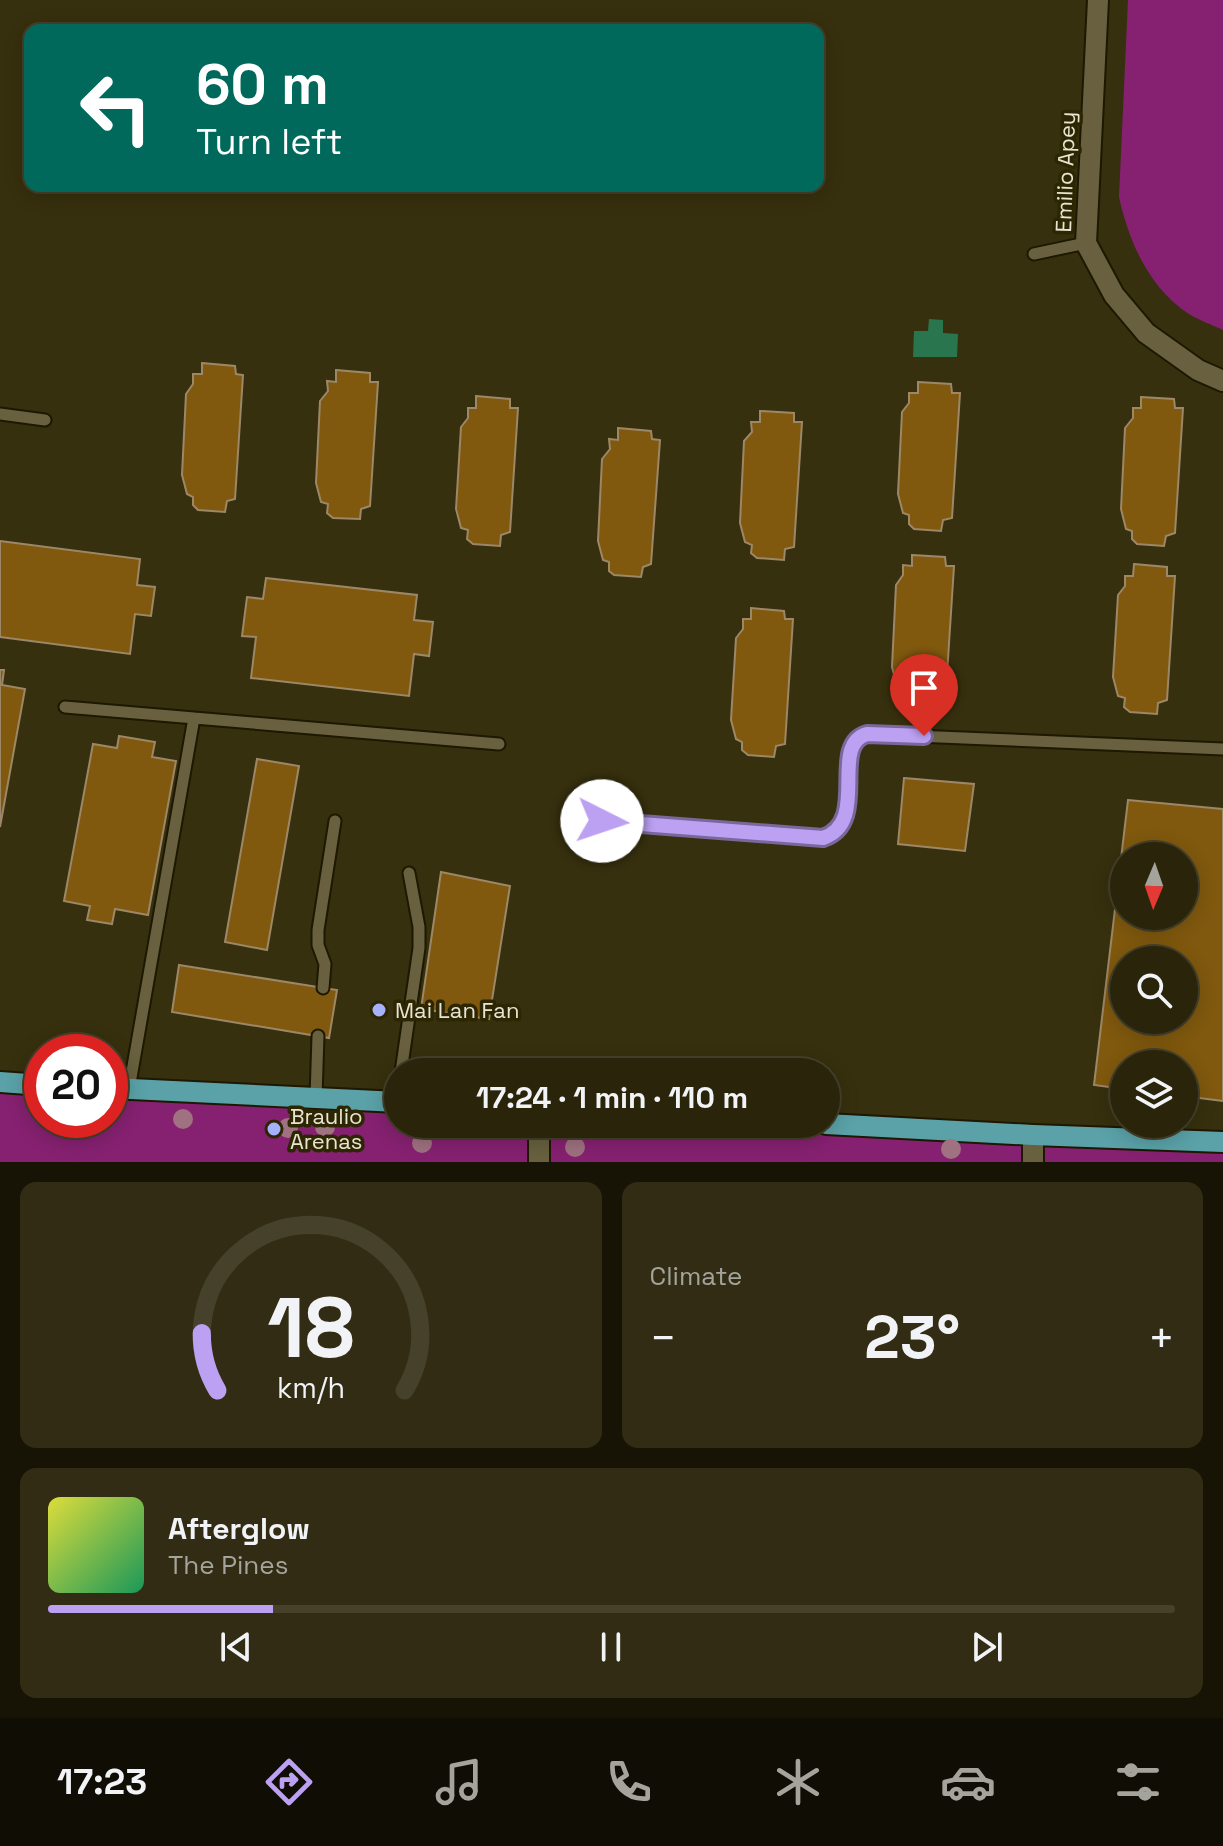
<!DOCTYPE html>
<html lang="en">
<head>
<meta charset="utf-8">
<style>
	body { margin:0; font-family:"Space Grotesk",sans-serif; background:#312c13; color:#f1f3f6; height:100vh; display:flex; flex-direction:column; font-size:30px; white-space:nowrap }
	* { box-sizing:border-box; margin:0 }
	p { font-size:26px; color:#a5a49c }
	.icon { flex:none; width:44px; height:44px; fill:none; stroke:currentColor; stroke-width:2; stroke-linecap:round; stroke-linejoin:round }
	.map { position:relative; height:1162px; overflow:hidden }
	.panel { display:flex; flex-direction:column; gap:20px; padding:20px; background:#171406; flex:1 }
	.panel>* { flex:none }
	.hud { position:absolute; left:24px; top:24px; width:800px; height:168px; border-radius:16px; box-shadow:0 4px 20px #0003,0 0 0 2px #45412b; background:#00695c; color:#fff; overflow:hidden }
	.needle { width:52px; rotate:182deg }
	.controls { position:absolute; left:1110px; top:842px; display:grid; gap:16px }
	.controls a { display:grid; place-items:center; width:88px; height:88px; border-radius:50%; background:#29240a; box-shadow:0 4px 20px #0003,0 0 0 2px #45412b; font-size:40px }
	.speed { position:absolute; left:24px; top:1034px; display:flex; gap:16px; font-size:40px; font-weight:700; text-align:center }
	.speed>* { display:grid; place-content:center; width:104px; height:104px; border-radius:50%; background:#29240a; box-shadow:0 4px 20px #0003,0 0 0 2px #45412b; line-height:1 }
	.speed .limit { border:12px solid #d22; background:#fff; color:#111 }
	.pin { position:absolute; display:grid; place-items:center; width:68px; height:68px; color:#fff; margin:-82px -34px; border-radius:50% 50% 50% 0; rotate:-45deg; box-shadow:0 0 8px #0007 }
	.pin .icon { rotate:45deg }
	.me { position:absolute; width:88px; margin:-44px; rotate:94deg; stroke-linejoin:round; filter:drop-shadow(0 0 6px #0008) }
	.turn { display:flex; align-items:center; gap:28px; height:168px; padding:0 40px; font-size:36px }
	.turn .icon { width:104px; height:104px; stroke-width:2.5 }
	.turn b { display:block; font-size:56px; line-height:68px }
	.big { font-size:60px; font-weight:700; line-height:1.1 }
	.panel .tile { flex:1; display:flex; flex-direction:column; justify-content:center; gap:12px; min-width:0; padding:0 28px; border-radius:16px; background:#312c13 }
	.panel .dial { align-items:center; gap:0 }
	.dial svg { height:208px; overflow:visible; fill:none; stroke:#45412b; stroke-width:7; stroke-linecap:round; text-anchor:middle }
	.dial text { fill:#f1f3f6; stroke:none }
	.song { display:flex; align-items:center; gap:24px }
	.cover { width:96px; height:96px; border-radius:12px; background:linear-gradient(135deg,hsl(60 70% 55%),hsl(150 70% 35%)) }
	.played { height:8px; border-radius:4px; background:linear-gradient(90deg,#bca0f2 20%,#45412b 20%) }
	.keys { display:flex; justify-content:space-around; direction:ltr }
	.heat { display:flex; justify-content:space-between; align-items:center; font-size:44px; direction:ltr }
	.panel .tiles { flex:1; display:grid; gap:20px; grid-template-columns:1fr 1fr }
	.tile:last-child { grid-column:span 2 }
	.trip { position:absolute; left:384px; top:1058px; width:456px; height:80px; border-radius:40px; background:#29240a; box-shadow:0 4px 20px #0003,0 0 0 2px #45412b; font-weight:700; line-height:80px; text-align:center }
	.dock { display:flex; height:128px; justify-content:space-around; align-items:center; background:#100e04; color:#a5a49c }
	.dock .icon { width:56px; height:56px }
	.dock .on { color:#bca0f2 }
	.dock b { font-size:36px; color:#f1f3f6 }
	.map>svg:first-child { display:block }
</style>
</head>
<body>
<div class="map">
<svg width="1223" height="1162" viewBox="0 0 1223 1162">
	<rect width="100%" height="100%" fill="#37300e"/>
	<path fill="#862171" d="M1128,0H1223V330C1212,325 1199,320 1189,314C1149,288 1129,242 1119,197Z
		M0,1093L42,1095V1120H110V1099L398,1112V1124H639L1223,1152V1162H0Z"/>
	<path fill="#28754e" d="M929,319L943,320V333L958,334L957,357H913L914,331H928Z"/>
	<path fill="#80590e" stroke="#9c8767" stroke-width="2" fill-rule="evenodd" d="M202,363L235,366L236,374L243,375L235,499L227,501L225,512L198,510L193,505V497L187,494L182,475L186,394L193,384V374H202Z
		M336,370L370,373V382H378L370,506L361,509L360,519L333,518L327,513L328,504L321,502L316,483L320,401L328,391L327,381L336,382Z
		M918,382L951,384L952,393H960L952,518L943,520L941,531L914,529L909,524V515L903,513L898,494L902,412L909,403V393H918Z
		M476,396L510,399V408H518L510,532L501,535L500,546L473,544L467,539L468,530L461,528L456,509L461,427L468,418V408H476Z
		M1141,397L1174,399L1175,408H1183L1175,533L1166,536L1164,546L1137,544L1132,539V531L1126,529L1121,509L1125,428L1133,418V408H1141Z
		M760,411L794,413V422H802L794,547L785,549L784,560L757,558L751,553L752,545L745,542L740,523L744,441L752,432L751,422H760Z
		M618,428L651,431L652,439L660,440L651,564L643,567L641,577L614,575L609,571V562L603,560L598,541L602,459L610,449L609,439L618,440Z
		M0,541L140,559L137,585L155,587L151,616L135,614L130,654L0,637Z
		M912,555L945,557L946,566H954L946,690L937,693L935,703L908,702L903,697V688L897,686L892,667L896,585L903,575V565L912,566Z
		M1134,564L1167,567V576H1175L1167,700L1158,703L1157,714L1130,712L1124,707L1125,698L1118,696L1113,677L1118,595L1125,586V576H1133Z
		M266,578L417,595L414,620L433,622L429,656L414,654L409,696L251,678L256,637L242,636L247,597L263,599Z
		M751,608L784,611L785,619H793L785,744L776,746L774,757L748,755L742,750V742L736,739L731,720L736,638L743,629V619H751Z
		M0,670H4L2,685L25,689L0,827Z
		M119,736L155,742L152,757L176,761L148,915L115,909L112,924L87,920L90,906L64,901L93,744L117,748Z
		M257,759L299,766L267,950L225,942Z
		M904,778L974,784L965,851L898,844Z
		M1128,800L1223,809V1101L1184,1096V1064H1124V1089L1094,1085ZM1124,856H1184V916H1124ZM1124,960H1184V1020H1124Z
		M441,872L510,886L489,1019L421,1009Z
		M179,965L337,990L329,1038L172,1012Z"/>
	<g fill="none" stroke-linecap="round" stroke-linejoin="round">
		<defs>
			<path id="service" d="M1034,254L1086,243
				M0,414L45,420
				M65,707L499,744
				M602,821L823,838C835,834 842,828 846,816L851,747L860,736L867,734L1223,749
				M323,988L325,964L318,945V930L335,821
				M401,1072L419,948V927L409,873
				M129,1089L194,718
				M316,1097L318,1036"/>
			<path id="minor" d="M1098,0L1086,243L1114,295L1146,333L1198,370L1223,381
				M539,1124V1162
				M1033,1135V1162"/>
			<path id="primary" d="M0,1082L42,1085
				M110,1088L398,1102
				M826,1124L1033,1135L1223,1142"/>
		</defs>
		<use href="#service" stroke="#1d1801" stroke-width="15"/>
		<use href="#minor" stroke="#1d1801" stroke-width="24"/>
		<use href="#primary" stroke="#1d1801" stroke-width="24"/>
		<use href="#service" stroke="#68603e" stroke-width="11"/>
		<use href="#minor" stroke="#68603e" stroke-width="20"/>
		<use href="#primary" stroke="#5aa2a8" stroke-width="20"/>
	</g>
	<g fill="#a07180">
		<circle cx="183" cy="1119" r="10"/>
		<circle cx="325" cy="1127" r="10"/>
		<circle cx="288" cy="1128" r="10"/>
		<circle cx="422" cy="1143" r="10"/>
		<circle cx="575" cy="1147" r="10"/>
		<circle cx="951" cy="1149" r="10"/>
	</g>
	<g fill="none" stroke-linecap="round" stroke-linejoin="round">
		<defs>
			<path id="route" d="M602,821L823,838C871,822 828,745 867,734L924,736"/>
		</defs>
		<use href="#route" stroke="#7a689d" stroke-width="20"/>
		<use href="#route" stroke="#bca0f2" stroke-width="14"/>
	</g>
	<g fill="#a6b1fc" stroke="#2d2603" stroke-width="3">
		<circle cx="379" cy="1010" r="8"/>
		<circle cx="274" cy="1129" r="8"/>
	</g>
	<g text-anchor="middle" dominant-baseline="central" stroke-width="7" stroke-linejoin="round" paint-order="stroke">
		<g font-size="22" fill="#e8e4d1" stroke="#2d2603">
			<text transform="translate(1065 172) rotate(-88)">Emilio Apey</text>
		</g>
		<g font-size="22" fill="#e8e4d1" stroke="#2d2603" text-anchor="start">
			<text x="395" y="1010">Mai Lan Fan</text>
			<text x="290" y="1116">Braulio<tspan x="290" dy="25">Arenas</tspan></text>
		</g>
	</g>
</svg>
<div class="controls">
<a><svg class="needle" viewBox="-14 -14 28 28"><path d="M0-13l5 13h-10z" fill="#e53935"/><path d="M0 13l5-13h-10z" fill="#a5a49c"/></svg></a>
<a><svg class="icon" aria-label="search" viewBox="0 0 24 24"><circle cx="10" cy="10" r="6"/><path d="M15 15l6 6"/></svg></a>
<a><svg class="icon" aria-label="layers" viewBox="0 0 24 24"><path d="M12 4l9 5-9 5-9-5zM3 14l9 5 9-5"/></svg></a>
</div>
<div class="speed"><div class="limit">20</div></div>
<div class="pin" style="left:924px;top:736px;background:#d93025"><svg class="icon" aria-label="arrive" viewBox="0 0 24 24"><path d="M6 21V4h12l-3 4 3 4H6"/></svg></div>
<svg class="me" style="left:602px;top:821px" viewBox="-20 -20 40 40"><circle r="19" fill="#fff"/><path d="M0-13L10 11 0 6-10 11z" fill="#bca0f2"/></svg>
<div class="trip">17:24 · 1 min · 110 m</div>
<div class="hud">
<div class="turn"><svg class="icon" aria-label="left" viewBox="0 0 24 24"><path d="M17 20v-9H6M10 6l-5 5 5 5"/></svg><div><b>60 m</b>Turn left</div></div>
</div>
</div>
<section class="panel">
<div class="tiles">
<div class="tile dial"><svg viewBox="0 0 100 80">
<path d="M14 69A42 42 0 1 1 86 69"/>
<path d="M14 69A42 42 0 0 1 8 47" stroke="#bca0f2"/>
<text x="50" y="56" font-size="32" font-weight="700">18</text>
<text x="50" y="72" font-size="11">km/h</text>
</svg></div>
<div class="tile"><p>Climate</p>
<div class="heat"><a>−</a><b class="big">23°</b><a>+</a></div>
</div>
<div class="tile">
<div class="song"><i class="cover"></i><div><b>Afterglow</b><p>The Pines</p></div></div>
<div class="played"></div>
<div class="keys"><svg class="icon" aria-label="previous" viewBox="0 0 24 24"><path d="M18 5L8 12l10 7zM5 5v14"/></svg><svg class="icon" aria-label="pause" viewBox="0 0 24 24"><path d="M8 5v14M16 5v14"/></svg><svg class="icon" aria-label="next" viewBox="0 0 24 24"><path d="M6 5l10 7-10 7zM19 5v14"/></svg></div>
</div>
</div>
</section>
<nav class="dock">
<b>17:23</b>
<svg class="icon on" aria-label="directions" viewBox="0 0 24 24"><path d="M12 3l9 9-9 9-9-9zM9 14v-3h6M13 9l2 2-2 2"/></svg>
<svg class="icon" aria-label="music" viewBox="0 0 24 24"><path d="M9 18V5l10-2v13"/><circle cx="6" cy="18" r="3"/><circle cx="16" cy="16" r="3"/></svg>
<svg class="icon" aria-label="phone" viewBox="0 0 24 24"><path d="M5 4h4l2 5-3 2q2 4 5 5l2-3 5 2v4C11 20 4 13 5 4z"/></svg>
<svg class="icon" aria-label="climate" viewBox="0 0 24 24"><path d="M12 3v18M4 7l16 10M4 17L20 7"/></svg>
<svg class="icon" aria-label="car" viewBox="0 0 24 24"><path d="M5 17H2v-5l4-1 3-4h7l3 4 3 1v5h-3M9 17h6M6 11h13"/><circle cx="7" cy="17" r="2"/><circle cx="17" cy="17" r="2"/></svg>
<svg class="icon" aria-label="filters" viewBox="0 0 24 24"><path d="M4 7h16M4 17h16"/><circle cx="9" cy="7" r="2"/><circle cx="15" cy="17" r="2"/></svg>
</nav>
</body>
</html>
